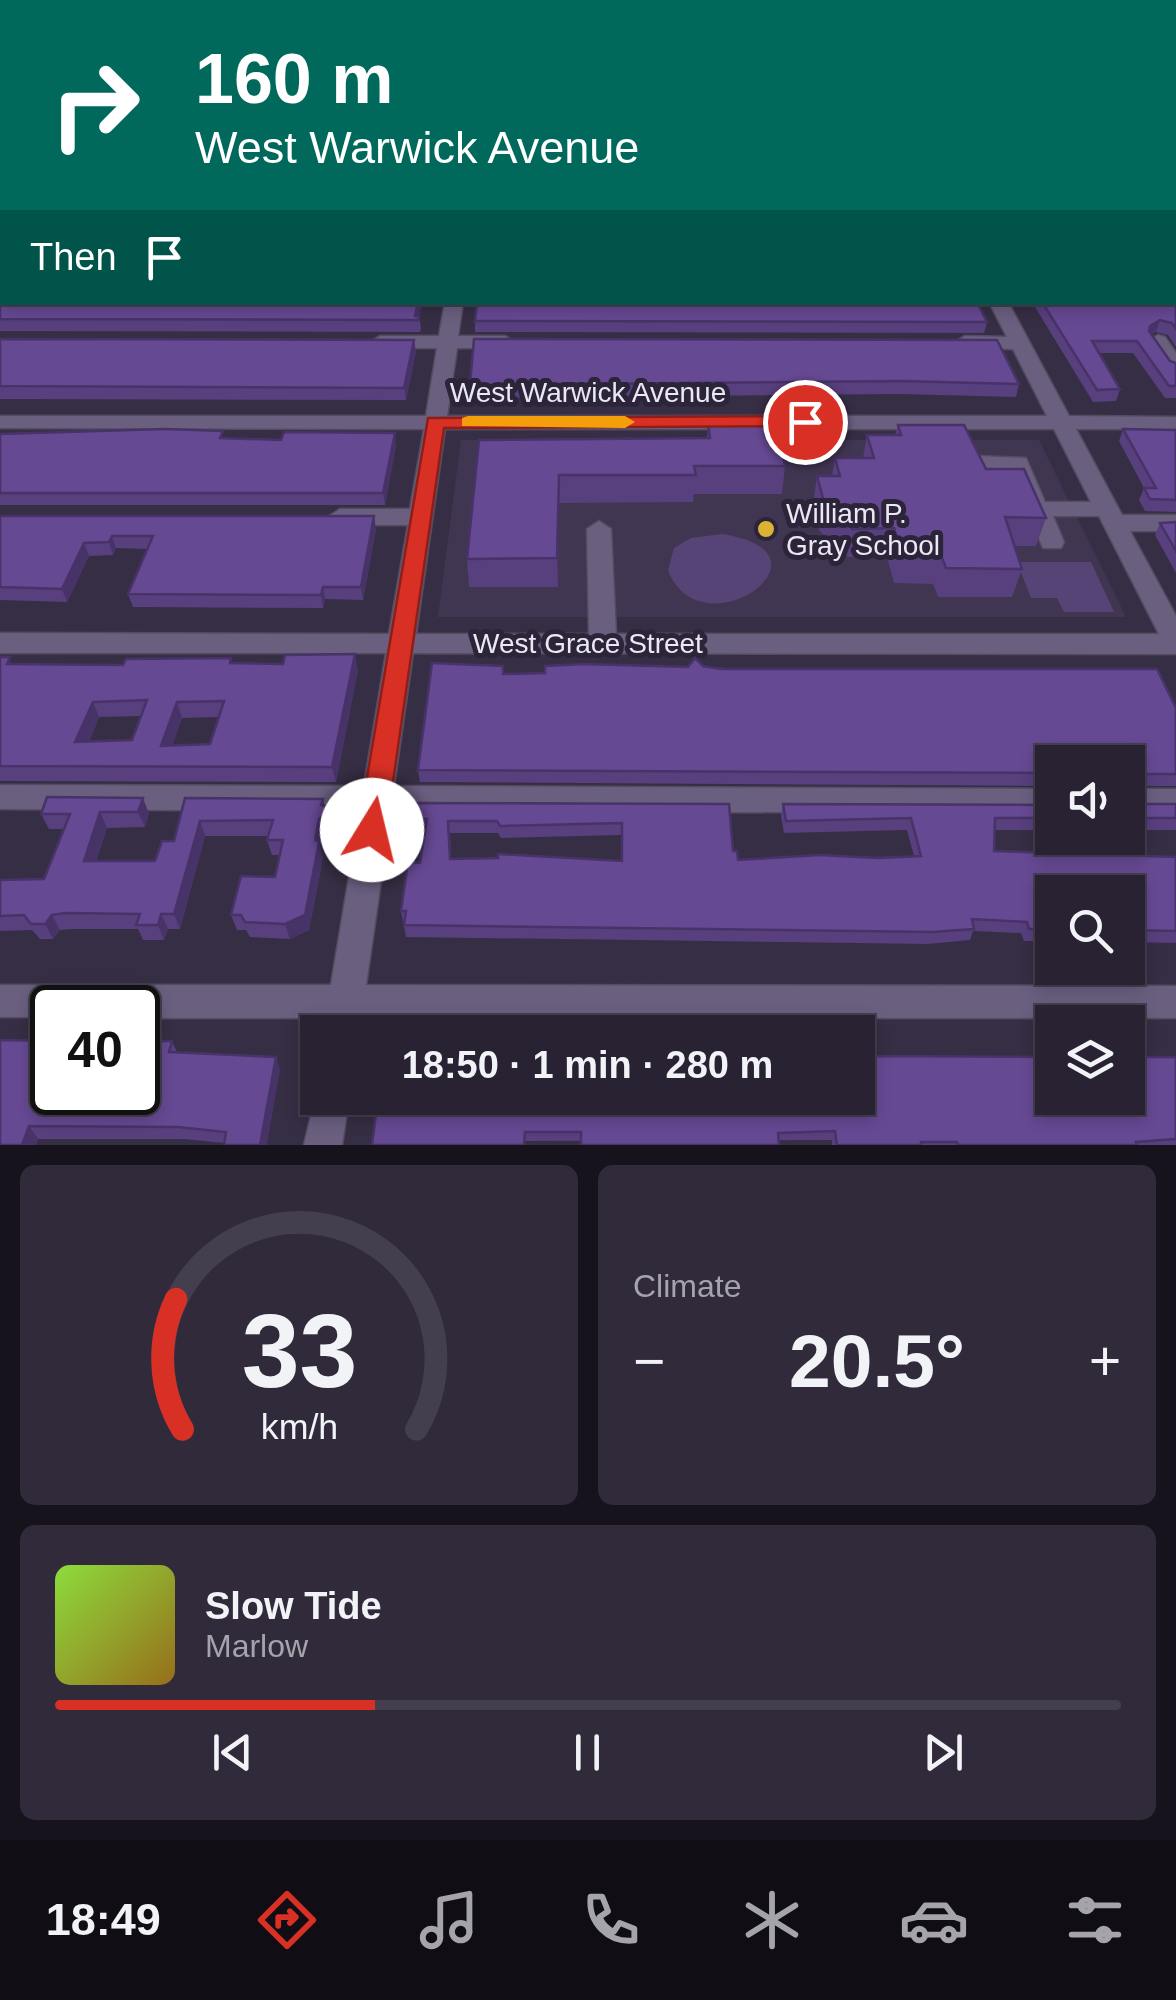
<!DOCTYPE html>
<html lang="en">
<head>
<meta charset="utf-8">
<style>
	body { margin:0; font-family:Helvetica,sans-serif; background:#302a3b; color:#f1f3f6; height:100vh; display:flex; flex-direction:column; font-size:38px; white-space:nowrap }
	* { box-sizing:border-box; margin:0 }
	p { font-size:32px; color:#a5a4ac }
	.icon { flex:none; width:55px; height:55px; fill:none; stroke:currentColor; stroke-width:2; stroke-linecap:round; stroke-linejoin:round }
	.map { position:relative; height:1145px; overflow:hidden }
	.details { display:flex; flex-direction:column; gap:20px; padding:20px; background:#16131c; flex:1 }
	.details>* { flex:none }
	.top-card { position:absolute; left:0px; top:0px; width:1178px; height:305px; box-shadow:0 5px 15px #0003,0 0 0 2px #443f4e; background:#00695c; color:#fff; overflow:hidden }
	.buttons { position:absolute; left:1035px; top:745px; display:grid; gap:20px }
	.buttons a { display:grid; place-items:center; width:110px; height:110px; border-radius:0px; background:#282233; box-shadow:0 5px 15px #0003,0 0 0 2px #443f4e; font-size:50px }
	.speed { position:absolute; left:30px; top:985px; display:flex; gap:20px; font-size:50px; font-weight:700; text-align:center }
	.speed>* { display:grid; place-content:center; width:130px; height:130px; border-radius:50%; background:#282233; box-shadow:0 5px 15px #0003,0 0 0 2px #443f4e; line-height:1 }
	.speed .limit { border:5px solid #111; border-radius:15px; background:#fff; color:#111 }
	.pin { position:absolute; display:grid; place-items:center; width:85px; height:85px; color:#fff; margin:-42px; border:5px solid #fff; border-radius:50%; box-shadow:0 2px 10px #0007 }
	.me { position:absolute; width:110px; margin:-55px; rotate:9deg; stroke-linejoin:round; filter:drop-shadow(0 0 8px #0008) }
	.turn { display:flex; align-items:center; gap:35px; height:210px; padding:0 30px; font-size:45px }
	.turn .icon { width:130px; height:130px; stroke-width:2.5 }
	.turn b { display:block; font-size:70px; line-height:85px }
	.then { display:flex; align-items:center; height:95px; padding:0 30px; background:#0003; gap:20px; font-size:38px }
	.big { font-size:75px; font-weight:700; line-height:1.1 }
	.details .card { flex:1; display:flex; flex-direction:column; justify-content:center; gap:15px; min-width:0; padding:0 35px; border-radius:15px; background:#302a3b }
	.details .dial { align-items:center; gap:0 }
	.dial svg { height:260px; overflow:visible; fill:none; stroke:#443f4e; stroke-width:7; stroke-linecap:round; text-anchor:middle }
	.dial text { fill:#f1f3f6; stroke:none }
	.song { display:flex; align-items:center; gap:30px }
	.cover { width:120px; height:120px; border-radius:15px; background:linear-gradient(135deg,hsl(90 70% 55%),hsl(40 70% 35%)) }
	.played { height:10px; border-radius:5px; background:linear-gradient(90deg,#d93025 30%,#443f4e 30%) }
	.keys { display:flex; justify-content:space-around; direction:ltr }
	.heat { display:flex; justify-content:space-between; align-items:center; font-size:55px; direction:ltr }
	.details .tiles { flex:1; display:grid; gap:20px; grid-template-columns:1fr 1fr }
	.card:last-child { grid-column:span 2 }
	.trip { position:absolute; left:300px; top:1015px; width:575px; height:100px; border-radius:0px; background:#282233; box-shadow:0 5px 15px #0003,0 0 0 2px #443f4e; font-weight:700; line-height:100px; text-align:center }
	.tabs { display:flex; height:160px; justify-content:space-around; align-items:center; background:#100e14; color:#a5a4ac }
	.tabs .icon { width:70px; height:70px }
	.tabs .current { color:#d93025 }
	.tabs b { font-size:45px; color:#f1f3f6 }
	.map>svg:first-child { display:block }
</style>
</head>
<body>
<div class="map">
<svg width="1176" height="1145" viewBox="0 0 1176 1145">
	<rect width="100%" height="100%" fill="#362e44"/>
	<path fill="#403652" d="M461,440H1039L1126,617H438Z"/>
	<path fill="#574476" d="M722,534C846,553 700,655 668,570L674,548L691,538Z
		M1017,562H1091L1114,612H1064L1057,598H1031Z"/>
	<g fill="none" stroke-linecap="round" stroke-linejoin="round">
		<defs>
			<path id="minor" d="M833,0H845L847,2H835Z
				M0,159H2V169H0Z
				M2,191V203L0,204V192Z
				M0,266H2V276H0Z
				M445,302H463L458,336H505L515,342L505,348H457L447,416H1047L1013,349L965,348L955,342L965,336L1007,337L989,302H1008L1069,416L1176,417V429H1076L1122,515H1176V531H1130L1176,616V654L413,653L394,786L1052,789V813L391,811L366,985L1176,986V1018H361L359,1032H323L326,1018H138V1008H52V1017H0V985H331L360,811L0,809V785L364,786L386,653H0V633L389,634L408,525H340L328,517L340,509H410L424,429L0,428V416H426L437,348H380L370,342L380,336H439ZM445,429H1054L1091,502H1045L1026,458L978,456L967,463L978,470H1010L1043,548H1061L1064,542L1053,516H1099L1159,634H616L611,529L599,521L587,529L589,634H416Z
				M1158,335L1165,337L1176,353V373L1169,371L1148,341Z
				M1128,789H1176V813H1128Z
				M318,1086V1098H349L342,1145H304Z"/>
		</defs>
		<use href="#minor" stroke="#534c60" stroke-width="3"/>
		<use href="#minor" fill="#6b5f80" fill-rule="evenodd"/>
	</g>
	<path fill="#583f7e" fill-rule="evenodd" d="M0,0H482L481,2H2V156H0L1,113H0V79H2V75H0V21H2V16H0Z
		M858,0H1176V347L1168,335L1156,332L1151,335L1170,361L1176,363V398H1165L1133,353H1099L1120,389L1116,401L1093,402L1032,302H1175V2H859Z
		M0,277L419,316L421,328L420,332L0,331Z
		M475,321L987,322L984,333L475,332Z
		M0,339L416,352L406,400L0,399Z
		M474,339L1019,384L1016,397L900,394L471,398L470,385Z
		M708,424L785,466L782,494H694L693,502L559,503L558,587H469L467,559L479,440L707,438Z
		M898,425L986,469L1046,518L1036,546H1014L1022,569L1012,597H938L933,584L894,583L887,557H847L842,536H824L819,530L813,504L817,476H832L835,458H863L867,435H895Z
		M1123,429L1176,430V512L1145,511L1139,500L1144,488L1119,441Z
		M0,434L225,438L396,445L385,505H0Z
		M0,516L376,529L363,600L325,599L323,608L133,607L128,594L148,549L116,548L113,555L89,556L67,602L0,600Z
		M1176,522V573L1155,535L1160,523Z
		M0,657L13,664L123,665L232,663L358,670L336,782L0,781ZM141,716L132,740L89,742L99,717ZM219,717L210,744L172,746L182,718Z
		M703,666L1176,708V786H1131V804H1176V830H1128V762H1052V786L420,782L418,770L504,674Z
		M47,797L149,814L145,827L107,828L96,861H155L174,841L185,798L324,806L340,823L322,835L320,847L323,858L309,930L290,939L250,937L246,930H237L231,915L275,877L280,855H272L267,840L268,836H205L180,929H168L164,940H143L138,929H73L60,930L53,939H40L32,930L0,931V880L44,879L64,829H49L41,814Z
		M729,804L733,851L738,860L914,856L907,830L784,833L781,816L783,804L1052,805V830H995L994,851L1176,857V943L1128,942V892H1052V941H1024L1021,933L973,931L970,940L928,944L406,937L401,911L420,863L425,831H415L413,819ZM450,833H498L501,838L621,835V861L451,859Z
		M172,1041L177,1052L280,1070L224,1143L184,1139H38L36,1145H0Z
		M1176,1057V1145H832V1140L525,1141L372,1145Z"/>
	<path fill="#473367" d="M418,302H423L418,320L415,316Z
		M1160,320L1156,332L1146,338L1150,326Z
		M414,340L416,352L406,400L404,388Z
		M395,433L396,445L385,505L383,493Z
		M559,475V503L558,587L557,558Z
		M374,516L376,529L363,600L361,587Z
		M112,536L116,548L113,555L109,542Z
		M84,543L89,556L67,602L62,589Z
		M323,587L325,599L323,608L321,595Z
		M355,654L358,670L336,782L332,767Z
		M93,702L99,717L82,758L75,742Z
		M177,702L182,718L167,762L161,746Z
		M143,798L149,814L145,827L138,812Z
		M323,799L326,814L337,808L340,823L322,835L320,847L323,858L309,930L290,939L285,924L315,840Z
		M100,812L107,828L91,876L84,861Z
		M200,821L205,836L180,929L174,914Z
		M161,914L168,929L164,940L158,925Z
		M52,915L60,930L53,939L45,924Z
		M276,1057L280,1070L267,1145H260Z
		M29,1126L38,1139L36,1145H22Z"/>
	<path fill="#664993" stroke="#473367" stroke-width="2.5" fill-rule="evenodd" d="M0,0H480L479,2H2V151L0,146L1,103H0V79H2V66H0V21H2V8H0Z
		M515,0H827L828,2H515Z
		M864,0H1176V6L1175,2H865Z
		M1175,72L1176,75L1175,107Z
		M1175,109L1176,112L1175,150Z
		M1175,151L1176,154L1175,199Z
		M1175,200L1176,329L1172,323L1160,320L1150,326L1149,331L1170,361L1176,363V386H1169L1137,341H1092L1120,389L1097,390L1042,302H1175Z
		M2,212V242H0V215Z
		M0,277H2V302H418L415,316H419L418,320L0,319Z
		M477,302H977L987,322L475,321Z
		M0,339L414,340L404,388L0,386Z
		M474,339L997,340L1019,384L903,381L470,385Z
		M708,424H776L785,466H694L696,475H559L557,558L467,559L479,440L710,438Z
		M898,425H964L986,469H1024L1046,518L1005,517L1022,569L946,568L941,555H901L894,528L852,529L847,508H829L824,502L817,476H840L835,458H874L867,435H901Z
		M164,429L223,431L220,438L281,440L284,432L395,433L383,493H0V434Z
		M1123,429L1176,430V500L1150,499L1144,488H1156Z
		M0,516H374L361,587H323L321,595L128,594L153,536H112L109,542L84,543L62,589L0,587Z
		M1176,522V551L1160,523Z
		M355,654L332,767L0,766V657H10L7,664L123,665L126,659L231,658L230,663L283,664L285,655ZM147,700L132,740L75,742L93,702ZM224,701L210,744L161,746L177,702Z
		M695,658L703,666L721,669H1157L1176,708V774H1131V804H1176V818H1128V762H1052V773L418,770L432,663L503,666V674L545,673V666L584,664L688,667Z
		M47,797L143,798L138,812H100L84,861H155L162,841H174L185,798L323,799L321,805L337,808L319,819L315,840L319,842L305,915L285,924L245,922L241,915H231L241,876L275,877L283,840H267L273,820L200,821L174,914H161L158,925H136L140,914L65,913L52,915L45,924H31L24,915L0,916V880L44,879L70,814H41Z
		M415,803L729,804L733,851H737L738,860L820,855L878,858L921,856L911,818L786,821L783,804L1052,805V818H995L994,851L1176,857V931L1128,930V892H1052V929H1029L1027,922L972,919L974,929L932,932L404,925L406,911H401L408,862L420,863L427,819H413ZM448,821H497L500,826L622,823V861L498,854V858L450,859Z
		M0,1040L52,1041V1092H138V1041H172L169,1052L276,1057L260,1145H224L226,1132L178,1127L29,1126L22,1145H0Z
		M875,1056L1052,1057V1098H1128V1057H1176V1139L1136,1142L1137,1145H958L957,1142H921V1145H837L835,1131L778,1133L779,1145H581V1132H525L524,1145H372L378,1098H858V1057Z"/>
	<path fill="#d93025" stroke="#8d1f18" stroke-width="2.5" d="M805,416L815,422L812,426L444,428L386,830L382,839H362L358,830L428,418Z"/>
	<path fill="#f59e0b" d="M468,416H625L635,422L625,428L462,426V418Z"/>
	<circle fill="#dbb233" stroke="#2c2439" stroke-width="4" cx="766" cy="529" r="10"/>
	<g text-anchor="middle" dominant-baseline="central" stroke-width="10" stroke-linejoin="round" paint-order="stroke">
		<g font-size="28" fill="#ebe7f5" stroke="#2c2439">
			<text x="588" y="392">West Warwick Avenue</text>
			<text x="588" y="643">West Grace Street</text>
		</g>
		<g font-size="28" fill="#ebe7f5" stroke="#2c2439" text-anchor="start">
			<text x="786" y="513">William P.<tspan x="786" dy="32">Gray School</tspan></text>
		</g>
	</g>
</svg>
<div class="buttons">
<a><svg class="icon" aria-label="sound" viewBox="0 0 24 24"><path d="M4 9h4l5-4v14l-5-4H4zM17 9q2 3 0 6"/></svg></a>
<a><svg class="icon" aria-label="search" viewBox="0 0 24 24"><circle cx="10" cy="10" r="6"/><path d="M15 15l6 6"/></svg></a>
<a><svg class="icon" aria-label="layers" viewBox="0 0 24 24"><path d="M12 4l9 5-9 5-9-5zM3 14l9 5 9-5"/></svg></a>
</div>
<div class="speed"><div class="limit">40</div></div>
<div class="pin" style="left:805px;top:422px;background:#d93025"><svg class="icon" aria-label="arrive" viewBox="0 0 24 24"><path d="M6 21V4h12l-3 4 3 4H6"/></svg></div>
<svg class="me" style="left:372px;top:830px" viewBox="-20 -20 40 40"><circle r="19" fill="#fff"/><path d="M0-13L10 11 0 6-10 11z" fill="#d93025"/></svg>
<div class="trip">18:50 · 1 min · 280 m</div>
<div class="top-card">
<div class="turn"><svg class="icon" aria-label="right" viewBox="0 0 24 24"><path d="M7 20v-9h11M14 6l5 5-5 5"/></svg><div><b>160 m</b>West Warwick Avenue</div></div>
<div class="then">Then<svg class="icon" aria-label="arrive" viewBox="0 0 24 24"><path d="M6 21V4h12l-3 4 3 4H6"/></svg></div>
</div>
</div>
<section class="details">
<div class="tiles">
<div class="card dial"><svg viewBox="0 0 100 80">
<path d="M14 69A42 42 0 1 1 86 69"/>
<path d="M14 69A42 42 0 0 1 12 29" stroke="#d93025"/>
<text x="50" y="56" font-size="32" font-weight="700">33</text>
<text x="50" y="72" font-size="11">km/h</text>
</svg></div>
<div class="card"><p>Climate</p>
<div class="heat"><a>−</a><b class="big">20.5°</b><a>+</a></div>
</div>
<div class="card">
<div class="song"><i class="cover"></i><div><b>Slow Tide</b><p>Marlow</p></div></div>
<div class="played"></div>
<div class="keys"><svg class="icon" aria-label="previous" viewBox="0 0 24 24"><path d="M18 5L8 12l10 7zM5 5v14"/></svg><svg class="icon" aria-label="pause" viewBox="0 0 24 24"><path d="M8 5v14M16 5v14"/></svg><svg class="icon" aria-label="next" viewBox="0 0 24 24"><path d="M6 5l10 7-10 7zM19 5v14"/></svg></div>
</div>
</div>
</section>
<nav class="tabs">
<b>18:49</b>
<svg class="icon current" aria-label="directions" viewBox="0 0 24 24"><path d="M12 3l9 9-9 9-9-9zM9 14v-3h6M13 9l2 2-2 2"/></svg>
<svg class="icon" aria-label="music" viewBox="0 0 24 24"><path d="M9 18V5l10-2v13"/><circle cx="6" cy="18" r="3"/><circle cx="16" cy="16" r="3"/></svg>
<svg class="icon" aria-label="phone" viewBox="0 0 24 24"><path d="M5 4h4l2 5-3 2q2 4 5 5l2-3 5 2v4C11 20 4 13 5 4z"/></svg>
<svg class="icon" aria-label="climate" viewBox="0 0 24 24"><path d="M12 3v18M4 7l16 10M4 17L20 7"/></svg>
<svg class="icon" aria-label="car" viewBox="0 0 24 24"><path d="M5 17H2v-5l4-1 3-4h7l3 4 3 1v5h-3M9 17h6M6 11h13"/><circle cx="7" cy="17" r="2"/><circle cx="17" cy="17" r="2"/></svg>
<svg class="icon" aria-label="filters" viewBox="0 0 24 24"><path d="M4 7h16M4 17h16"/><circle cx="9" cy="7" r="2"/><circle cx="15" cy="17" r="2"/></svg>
</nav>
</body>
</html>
